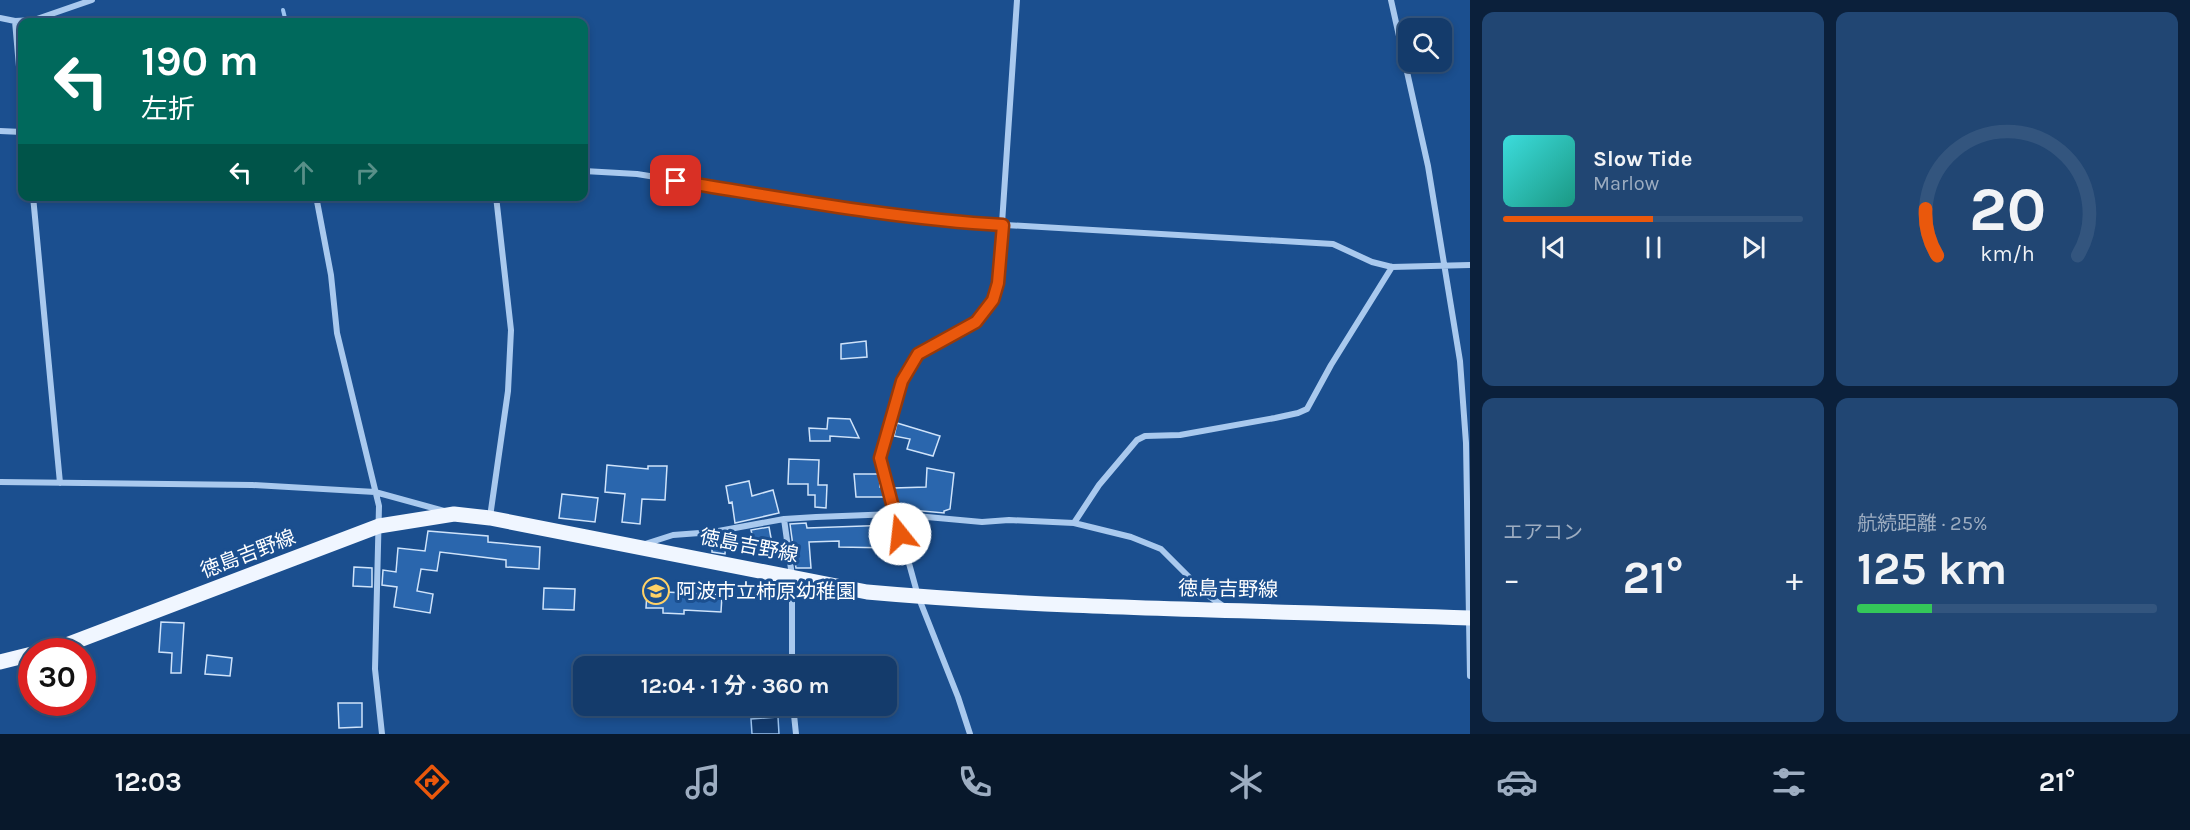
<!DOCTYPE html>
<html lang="ja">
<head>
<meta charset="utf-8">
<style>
	body { margin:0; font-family:Karla,"Noto Sans JP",sans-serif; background:#214673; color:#f1f3f6; height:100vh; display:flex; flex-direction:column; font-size:22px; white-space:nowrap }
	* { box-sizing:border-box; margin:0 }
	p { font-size:20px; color:#9dadc1 }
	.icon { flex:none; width:33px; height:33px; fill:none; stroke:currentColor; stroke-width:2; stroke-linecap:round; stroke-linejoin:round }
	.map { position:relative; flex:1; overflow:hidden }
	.details { display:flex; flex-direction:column; gap:12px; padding:12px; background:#0b203b; width:720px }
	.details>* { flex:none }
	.banner { position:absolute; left:18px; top:18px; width:570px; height:183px; border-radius:12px; box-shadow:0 3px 9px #0003,0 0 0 2px #33557e; background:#00695c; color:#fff; overflow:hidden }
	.tools { position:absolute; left:1398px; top:18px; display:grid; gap:12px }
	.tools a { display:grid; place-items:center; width:54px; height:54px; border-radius:12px; background:#143b6b; box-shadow:0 3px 9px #0003,0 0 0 2px #33557e; font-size:30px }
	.speed { position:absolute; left:18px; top:638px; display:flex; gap:12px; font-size:30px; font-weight:700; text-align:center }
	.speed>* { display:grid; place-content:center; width:78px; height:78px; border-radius:50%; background:#143b6b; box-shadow:0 3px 9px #0003,0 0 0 2px #33557e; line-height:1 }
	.speed .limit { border:9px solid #d22; background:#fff; color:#111 }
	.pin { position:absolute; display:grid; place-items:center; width:51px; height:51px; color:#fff; margin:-26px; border-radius:12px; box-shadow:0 3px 9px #0006 }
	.me { position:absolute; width:66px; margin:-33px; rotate:344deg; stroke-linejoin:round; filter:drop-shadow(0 0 4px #0008) }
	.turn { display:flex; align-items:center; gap:21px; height:126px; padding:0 24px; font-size:27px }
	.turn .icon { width:78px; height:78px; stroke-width:2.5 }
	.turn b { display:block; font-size:42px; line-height:51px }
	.lanes { display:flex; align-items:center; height:57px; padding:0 24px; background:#0003; justify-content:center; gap:30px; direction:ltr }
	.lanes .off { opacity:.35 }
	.big { font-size:45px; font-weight:700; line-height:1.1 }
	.details .card { flex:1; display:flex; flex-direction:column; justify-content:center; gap:9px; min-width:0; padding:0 21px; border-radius:12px; background:#214673 }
	.details .dial { align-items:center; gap:0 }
	.dial svg { height:156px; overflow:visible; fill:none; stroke:#33557e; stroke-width:7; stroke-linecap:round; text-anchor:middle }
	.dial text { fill:#f1f3f6; stroke:none }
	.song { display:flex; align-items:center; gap:18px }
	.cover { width:72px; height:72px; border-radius:9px; background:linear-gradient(135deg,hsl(180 70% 55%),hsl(170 70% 35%)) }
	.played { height:6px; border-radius:3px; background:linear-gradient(90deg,#ea580c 50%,#33557e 50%) }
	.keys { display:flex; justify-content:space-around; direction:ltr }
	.heat { display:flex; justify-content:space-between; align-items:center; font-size:33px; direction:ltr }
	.charge { height:9px; border-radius:4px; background:linear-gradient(90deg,#34c759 25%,#33557e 0) }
	.details .tiles { flex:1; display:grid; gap:12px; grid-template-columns:repeat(2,1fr) }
	.trip { position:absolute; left:573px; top:656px; width:324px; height:60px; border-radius:12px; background:#143b6b; box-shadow:0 3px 9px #0003,0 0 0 2px #33557e; font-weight:700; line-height:60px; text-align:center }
	.dock { display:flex; height:96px; justify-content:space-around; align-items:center; background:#08182b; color:#9dadc1 }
	.dock .icon { width:42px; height:42px }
	.dock .on { color:#ea580c }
	.dock b { font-size:27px; color:#f1f3f6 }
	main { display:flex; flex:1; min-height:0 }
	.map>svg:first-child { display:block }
</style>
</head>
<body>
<main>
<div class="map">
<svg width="1470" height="734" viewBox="0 0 1470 734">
	<rect width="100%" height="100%" fill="#1b4f8f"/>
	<path fill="#123a6d" stroke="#9cc4f0" stroke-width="1.5" d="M778,717L779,734H752L751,719Z"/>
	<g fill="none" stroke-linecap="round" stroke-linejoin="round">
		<path stroke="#9cc4f0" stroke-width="4" d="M283,10L286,22"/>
	</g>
	<path fill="#2a66ad" stroke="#cfe3fa" stroke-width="1.5" d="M866,341L867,357L841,359V344Z
		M828,418L850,419L859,438L830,436V441H810L809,428L827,429Z
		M897,423L940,436L933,456L907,449L910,439L894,436Z
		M789,459L819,460L818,485H827L826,508L815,507V495H808V484H788Z
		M607,465L648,469V466H667L665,500L642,499L640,524L622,522L625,494L605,492Z
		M927,468L954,473L950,509L944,511V513L900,509L894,488L926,487Z
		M854,474H879L880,487H883L885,497H856Z
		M749,481L752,496L773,490L779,513L735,523L732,502L729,503L726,486Z
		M562,494L598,498L595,522L559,518Z
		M806,523L807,528L892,525L893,548L839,547V541L809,542L811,568H796L790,524Z
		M769,527L773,549L756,552L751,530Z
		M428,531L488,536V542L540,547L539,569L506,567V560L440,552L437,571L421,569L417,591L433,594L430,613L394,607L397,587L382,585L383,570L396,572L398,548L425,551Z
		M712,539H726L725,554L712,552Z
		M354,567L372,568V587L353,586Z
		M544,588L575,589L574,610L543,609Z
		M647,591L722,595L721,612L684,610V614L663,613V608H646Z
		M161,622L184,623L181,673H171L172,653L159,652Z
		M207,655L232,658L230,676L205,674Z
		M338,703H362V727L339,728Z"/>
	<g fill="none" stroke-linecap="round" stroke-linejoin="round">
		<path stroke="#a9c9ee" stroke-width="6" d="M1391,0L1428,166L1460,361L1466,443L1470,676
			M0,18L15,21
			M22,101L15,21L34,20L92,0
			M0,131L22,132
			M584,171L637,174L773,196L971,223L1333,244L1372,262L1392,267L1470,265
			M33,196L60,483
			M316,196L331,275L337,333L379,506L375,669L382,734
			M0,482L252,485L375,492L444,511
			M490,517L508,391L511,330L496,196
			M784,519L792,576V666
			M1074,523L1099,485L1137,440L1145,436L1180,435L1275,418L1298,413L1307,409L1331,365L1392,267
			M645,544L673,535L713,532L784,519L816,517L894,514L982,522L1009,520L1074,523L1131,537L1161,549L1206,594L1223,606
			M793,705L796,734
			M970,734L958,697L918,596L880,458L901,381L918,354L977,323L993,300L998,283L1017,0"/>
		<path stroke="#f0f6ff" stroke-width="15" d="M45,651L61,647L379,526L454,514L490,518L867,592C1067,610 1269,610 1470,618
			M0,662L32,654"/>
	</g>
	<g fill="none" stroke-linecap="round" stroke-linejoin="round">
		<defs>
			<path id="route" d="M676,181C784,198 894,219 1003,225L998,283L993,300L976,322L918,354L902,381L880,458L900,534"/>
		</defs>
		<use href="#route" stroke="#983908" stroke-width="15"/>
		<use href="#route" stroke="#ea580c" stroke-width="10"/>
	</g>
	<defs>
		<symbol id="school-ring" viewBox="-11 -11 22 22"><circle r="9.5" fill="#1b4f8f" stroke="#ffd166" stroke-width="1.5"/><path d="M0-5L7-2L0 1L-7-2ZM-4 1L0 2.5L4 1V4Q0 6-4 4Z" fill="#ffd166"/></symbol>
	</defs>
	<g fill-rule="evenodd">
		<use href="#school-ring" x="641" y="576" width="30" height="30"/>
	</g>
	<g text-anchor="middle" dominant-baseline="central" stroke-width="6" stroke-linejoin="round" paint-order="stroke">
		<g font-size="20" fill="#fff" stroke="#1b4f8f">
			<text transform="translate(749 546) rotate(11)">徳島吉野線</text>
			<text transform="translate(248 554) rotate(-21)">徳島吉野線</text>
			<text transform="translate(1228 589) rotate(1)">徳島吉野線</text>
		</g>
		<g font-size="20" fill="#fff" stroke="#1b4f8f" text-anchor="start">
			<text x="676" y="591">阿波市立柿原幼稚園</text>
		</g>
	</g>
</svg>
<div class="tools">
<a><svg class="icon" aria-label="search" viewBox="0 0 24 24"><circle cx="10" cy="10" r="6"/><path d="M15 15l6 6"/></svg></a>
</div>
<div class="speed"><div class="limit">30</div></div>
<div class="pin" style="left:676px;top:181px;background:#d93025"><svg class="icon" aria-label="arrive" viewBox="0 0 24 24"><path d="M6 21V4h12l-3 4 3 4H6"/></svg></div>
<svg class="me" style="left:900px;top:534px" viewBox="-20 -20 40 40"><circle r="19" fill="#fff"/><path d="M0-13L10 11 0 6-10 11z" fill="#ea580c"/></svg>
<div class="trip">12:04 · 1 分 · 360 m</div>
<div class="banner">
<div class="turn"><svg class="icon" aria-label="left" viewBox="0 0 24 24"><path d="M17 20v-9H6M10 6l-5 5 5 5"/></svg><div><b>190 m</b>左折</div></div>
<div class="lanes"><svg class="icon" aria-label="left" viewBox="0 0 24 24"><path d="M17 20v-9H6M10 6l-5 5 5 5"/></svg><svg class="icon off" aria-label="ahead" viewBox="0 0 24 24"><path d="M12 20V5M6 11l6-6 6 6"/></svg><svg class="icon off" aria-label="right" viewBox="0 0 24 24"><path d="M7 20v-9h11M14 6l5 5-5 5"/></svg></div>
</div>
</div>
<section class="details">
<div class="tiles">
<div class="card">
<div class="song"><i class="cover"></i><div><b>Slow Tide</b><p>Marlow</p></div></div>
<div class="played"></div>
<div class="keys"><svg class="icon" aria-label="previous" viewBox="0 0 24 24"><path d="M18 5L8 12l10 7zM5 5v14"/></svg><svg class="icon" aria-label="pause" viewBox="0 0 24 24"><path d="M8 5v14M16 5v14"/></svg><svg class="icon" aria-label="next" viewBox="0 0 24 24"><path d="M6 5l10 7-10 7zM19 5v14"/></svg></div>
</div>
<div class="card dial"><svg viewBox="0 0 100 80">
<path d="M14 69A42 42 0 1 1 86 69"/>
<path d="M14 69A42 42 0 0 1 8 45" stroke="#ea580c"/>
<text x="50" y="56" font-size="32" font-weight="700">20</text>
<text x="50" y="72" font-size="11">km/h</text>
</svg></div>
<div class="card"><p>エアコン</p>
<div class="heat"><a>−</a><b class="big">21°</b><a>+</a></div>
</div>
<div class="card"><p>航続距離 · 25%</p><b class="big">125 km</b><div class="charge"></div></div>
</div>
</section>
</main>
<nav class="dock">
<b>12:03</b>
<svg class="icon on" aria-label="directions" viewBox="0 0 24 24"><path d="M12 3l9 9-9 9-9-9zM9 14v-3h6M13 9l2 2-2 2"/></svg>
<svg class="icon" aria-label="music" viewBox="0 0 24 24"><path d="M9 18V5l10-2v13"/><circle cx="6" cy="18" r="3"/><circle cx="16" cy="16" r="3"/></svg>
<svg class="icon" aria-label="phone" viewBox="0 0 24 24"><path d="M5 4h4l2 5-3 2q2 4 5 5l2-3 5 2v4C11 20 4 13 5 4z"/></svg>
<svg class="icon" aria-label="climate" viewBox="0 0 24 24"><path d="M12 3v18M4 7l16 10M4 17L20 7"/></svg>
<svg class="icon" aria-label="car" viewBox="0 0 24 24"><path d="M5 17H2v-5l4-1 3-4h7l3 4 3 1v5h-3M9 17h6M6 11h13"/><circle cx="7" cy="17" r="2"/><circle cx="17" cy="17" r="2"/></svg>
<svg class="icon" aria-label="filters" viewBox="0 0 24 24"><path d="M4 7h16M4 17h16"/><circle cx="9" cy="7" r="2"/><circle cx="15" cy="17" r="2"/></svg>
<b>21°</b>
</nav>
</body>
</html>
